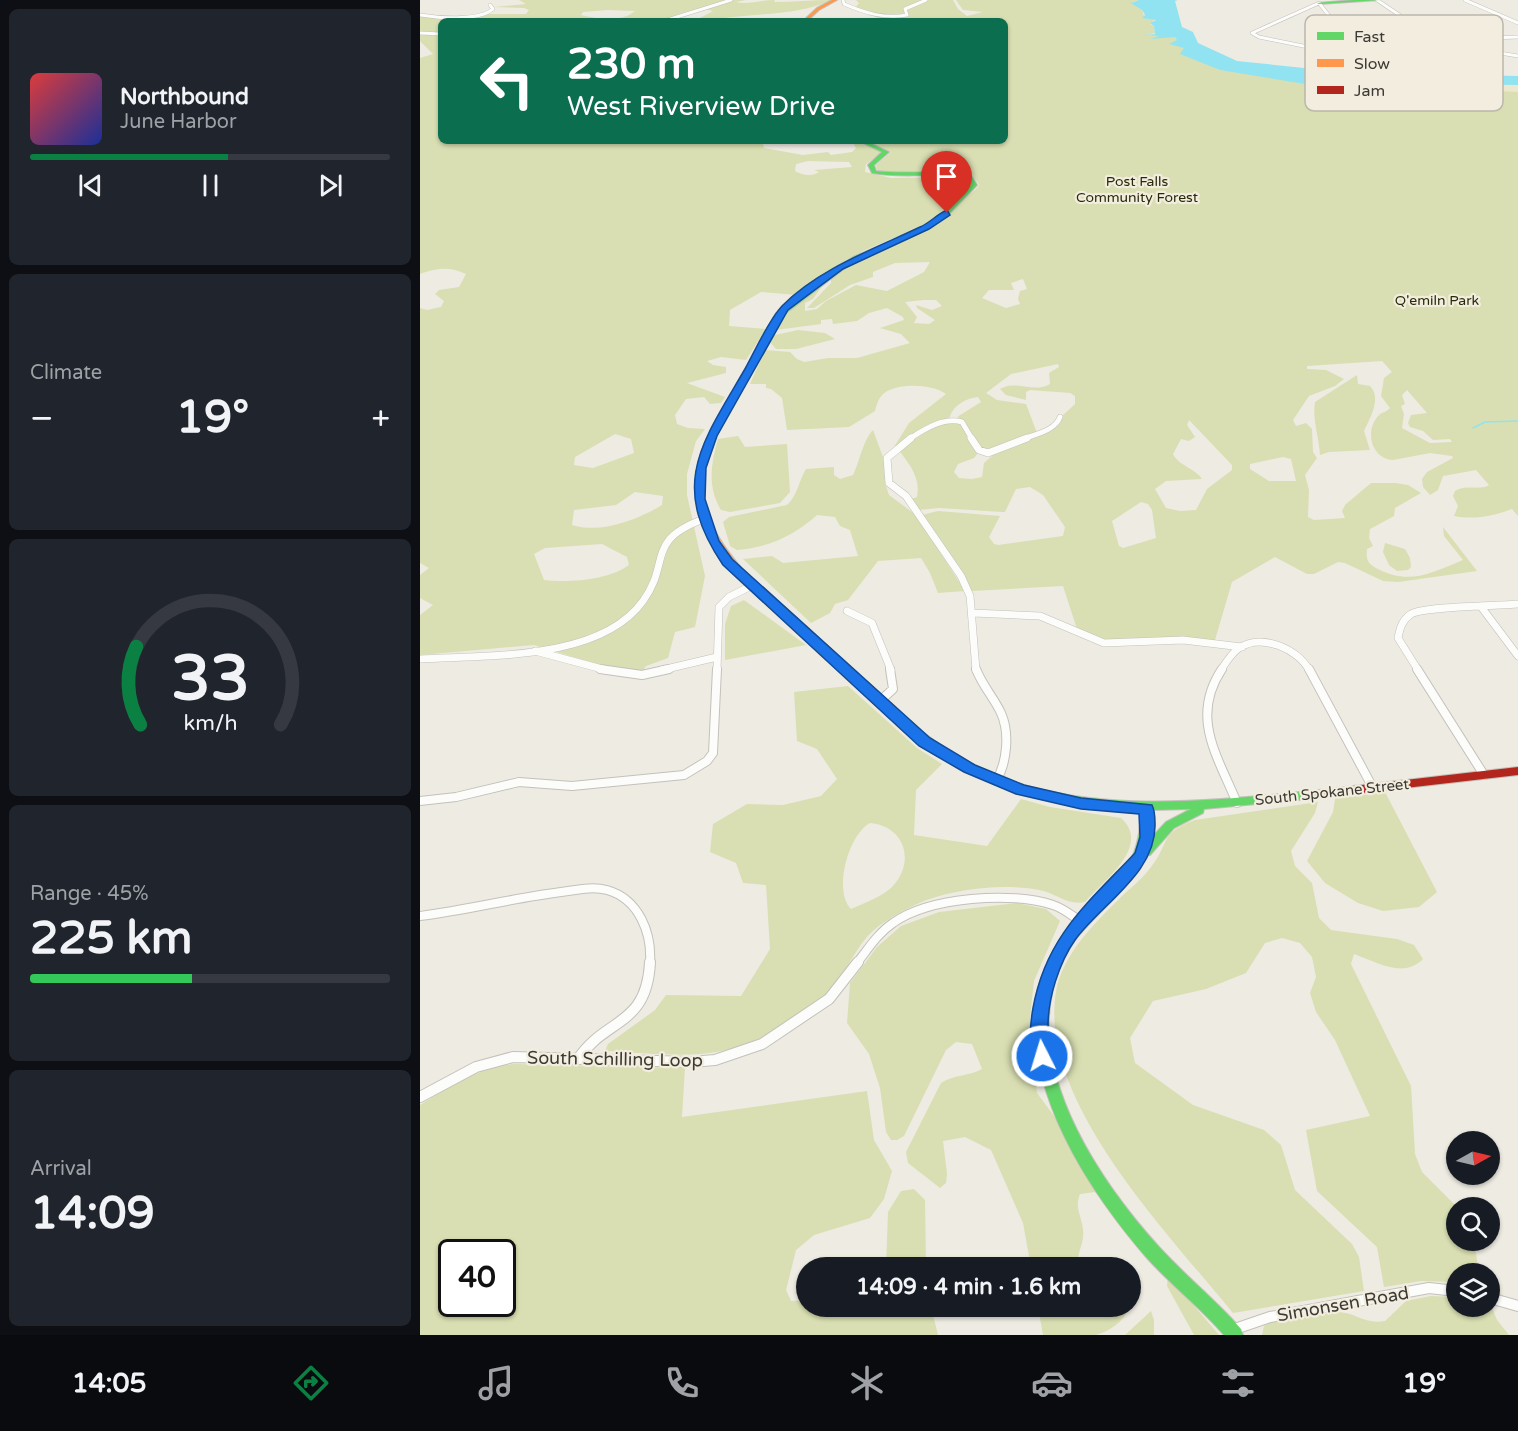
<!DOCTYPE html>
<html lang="en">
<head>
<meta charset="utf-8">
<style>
	body { margin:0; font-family:"Varela Round",sans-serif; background:#20242c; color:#f1f3f6; height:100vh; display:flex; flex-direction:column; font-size:22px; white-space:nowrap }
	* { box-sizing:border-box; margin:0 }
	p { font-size:20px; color:#9ea1a6 }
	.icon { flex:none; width:33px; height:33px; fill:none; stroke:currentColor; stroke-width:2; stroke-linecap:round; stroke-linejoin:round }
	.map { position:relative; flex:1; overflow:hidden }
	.details { display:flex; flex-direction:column; gap:9px; padding:9px; background:#0d0f14; width:420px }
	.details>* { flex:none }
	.banner { position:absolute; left:18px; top:18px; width:570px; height:126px; border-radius:9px; box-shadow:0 2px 4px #0004; background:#0b6e4f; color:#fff; overflow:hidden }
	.needle { width:39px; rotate:82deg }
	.fabs { position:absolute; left:1026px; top:1131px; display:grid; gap:12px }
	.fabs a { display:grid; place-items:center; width:54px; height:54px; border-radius:50%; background:#171b24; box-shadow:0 2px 4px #0004; font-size:30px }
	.speed { position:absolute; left:18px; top:1239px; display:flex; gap:12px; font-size:30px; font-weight:700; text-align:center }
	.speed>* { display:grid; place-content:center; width:78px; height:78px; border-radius:50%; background:#171b24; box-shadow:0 2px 4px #0004; line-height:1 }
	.speed .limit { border:3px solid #111; border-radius:9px; background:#fff; color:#111 }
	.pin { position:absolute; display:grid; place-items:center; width:51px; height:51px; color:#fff; margin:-62px -26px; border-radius:50% 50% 50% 0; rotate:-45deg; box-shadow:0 0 6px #0007 }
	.pin .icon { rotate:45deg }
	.me { position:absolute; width:66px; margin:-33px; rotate:355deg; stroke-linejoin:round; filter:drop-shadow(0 0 4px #0008) }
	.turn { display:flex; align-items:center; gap:21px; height:126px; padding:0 30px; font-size:27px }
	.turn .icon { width:78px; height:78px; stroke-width:2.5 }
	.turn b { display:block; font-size:42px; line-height:51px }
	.big { font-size:45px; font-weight:800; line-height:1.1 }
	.details .card { flex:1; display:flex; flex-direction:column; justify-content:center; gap:9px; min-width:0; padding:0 21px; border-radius:9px; background:#20242c }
	.details .dial { align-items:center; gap:0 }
	.dial svg { height:156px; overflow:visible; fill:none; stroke:#363941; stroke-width:7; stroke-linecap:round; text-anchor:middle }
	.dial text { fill:#f1f3f6; stroke:none }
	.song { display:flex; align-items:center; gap:18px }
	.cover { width:72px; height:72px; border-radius:9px; background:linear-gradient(135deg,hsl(0 70% 55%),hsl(230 70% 35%)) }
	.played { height:6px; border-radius:3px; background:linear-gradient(90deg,#0b8043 55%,#363941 55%) }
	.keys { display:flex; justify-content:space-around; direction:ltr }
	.heat { display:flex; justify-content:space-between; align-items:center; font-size:33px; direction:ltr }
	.charge { height:9px; border-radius:4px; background:linear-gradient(90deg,#34c759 45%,#363941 0) }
	.trip { position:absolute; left:376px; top:1257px; width:345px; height:60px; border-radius:30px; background:#171b24; box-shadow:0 2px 4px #0004; font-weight:800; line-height:60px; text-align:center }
	.tab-bar { display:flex; height:96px; justify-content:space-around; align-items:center; background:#090b0e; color:#9ea1a6 }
	.tab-bar .icon { width:42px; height:42px }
	.tab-bar .current { color:#0b8043 }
	.tab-bar b { font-size:27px; color:#f1f3f6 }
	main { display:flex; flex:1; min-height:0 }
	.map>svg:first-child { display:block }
</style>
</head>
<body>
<main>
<section class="details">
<div class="card">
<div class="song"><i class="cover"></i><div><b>Northbound</b><p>June Harbor</p></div></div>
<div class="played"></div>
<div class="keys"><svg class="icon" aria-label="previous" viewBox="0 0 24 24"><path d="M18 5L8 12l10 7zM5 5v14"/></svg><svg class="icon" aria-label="pause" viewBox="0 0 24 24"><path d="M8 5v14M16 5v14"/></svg><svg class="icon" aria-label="next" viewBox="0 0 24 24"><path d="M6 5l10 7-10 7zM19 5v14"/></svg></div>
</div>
<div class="card"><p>Climate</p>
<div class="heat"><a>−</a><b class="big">19°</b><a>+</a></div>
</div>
<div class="card dial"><svg viewBox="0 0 100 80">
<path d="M14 69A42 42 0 1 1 86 69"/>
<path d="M14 69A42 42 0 0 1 12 29" stroke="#0b8043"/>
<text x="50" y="56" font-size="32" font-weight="700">33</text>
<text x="50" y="72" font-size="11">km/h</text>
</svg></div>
<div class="card"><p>Range · 45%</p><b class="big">225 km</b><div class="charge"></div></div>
<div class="card"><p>Arrival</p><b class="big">14:09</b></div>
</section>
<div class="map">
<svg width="1098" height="1335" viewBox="0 0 1098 1335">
	<rect width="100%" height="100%" fill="#eeebe2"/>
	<path fill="#d9dfb2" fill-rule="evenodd" d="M99,0H309L308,3L313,0H326L316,2C328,5 341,0 355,0L354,2C373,2 392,0 411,0C378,16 335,13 299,19L301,21H258L280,18L293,11C277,6 257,14 242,21H21V33L0,32V15L29,18L61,14H106L109,10L104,8L74,7L106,4ZM188,10L215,11C201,23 178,19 161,15L163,12Z
		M436,0H533L538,9L547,16L563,12L543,10L536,0H719L712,2L722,10L724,16L735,19L730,24L734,26L735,33L726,35L755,37L758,40L750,44L761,46L800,70L998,85L1012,88L1018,84L1098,85V516L1092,509C1074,516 1053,520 1034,516L1038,506L1033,496L1035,491C1046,484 1060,491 1069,485L1056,470L1023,476L1018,490L1010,495L1003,487L1002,479L1007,472L1033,458L1032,456L1010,453L973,460C951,459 944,430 959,415C962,412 967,412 970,408L961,396L964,378L972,372L962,361L887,366V369L906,370L924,379L915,386L889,396L873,420L876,426L886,423L892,429L893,452L897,458L885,475L889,490L888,517L894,520L925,518L922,511L925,505L951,483H976L988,485L1001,493L975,508L974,516L950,529L949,538L953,546L947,549C946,559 947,563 956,568C989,586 1011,573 1043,560L1024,536L1023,527L1057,571L978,582L963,581L925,563L918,562L894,574H887L855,557L812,582L795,640L761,638L684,641L657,629L643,586L552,591L502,515L518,511L580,516L569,537L574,544L578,545L643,536L645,527L623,495L610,487L596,489L585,512H582L519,508L498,510L491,499L497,497C501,477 489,464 478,449L527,420L540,422L558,453L554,458L538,464L534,472L539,478L552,479L562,477L564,463L575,453L637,427L641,417L655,404V396L650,393L610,390L606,392V400L586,395L580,389C595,379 614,394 630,384L629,373L639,367L638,364L591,374L566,393L577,400L606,404L617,433L574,451L560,449L544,421L537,417L561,402L558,397C547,398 533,405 530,417L474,447L489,423L526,394C513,384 477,382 463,394C458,399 457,404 455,411L429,427L367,430L362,398L351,389L346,388V384H330L345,350L370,352L377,359L384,362L408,358H437L490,343L481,334L460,328L484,320L483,317L467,308L449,313L437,321L413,324L412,319L401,320V324L356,330L368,310L405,282L393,299L385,303V311L397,309L406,301L436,285L467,291L504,272L510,262L475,263L453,272V277L430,285L394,308H387L411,283V277C455,244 502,242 542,200C548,194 555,192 559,185C551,162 482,174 461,172L457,171L456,165L471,152L449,141H585V21H411L458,18L435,8L439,3ZM603,279L607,289L600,291L598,299L600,304L586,308L562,298L569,290H594L591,283ZM504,300H516L522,306L512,310L496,305L497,308L515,320L509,324L494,323L497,317L485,302ZM987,390L1007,413L991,415L988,423L990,427L1003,431L1013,440L1030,439L1032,442L1010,443L982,428L984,414L981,406L985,404L982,395ZM769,420L812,465V470L787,489L776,510L760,511L746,508L735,489L746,481L782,479C775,468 759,466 753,454L761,439L769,441L775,437L767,425ZM863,457L871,459L876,481H849L830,469V464ZM721,502L728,504L732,510L736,538L703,548L699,546L692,521Z
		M0,34L21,35V141H360L343,144L344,148L383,155L408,152L411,155L432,152L436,148L433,143L439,142L460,151V154L446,164L445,172L471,178L539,177L546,186L526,206L520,215L509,223L443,251L376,295L341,292L310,310L309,326L346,329L326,360L301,357L287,361L293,365L306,367V373L267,383L305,397L301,403L290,404L284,397L266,399L255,415L257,424L268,428L285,429L276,441L267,474V495L285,576L275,627L255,632L248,658L226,666L222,672L192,669L114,645L0,655V615L13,605L0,598V575L9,568L0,563V308L7,310L21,307L24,301L15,294L19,290L39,287L46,274C30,266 16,268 0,274V58L13,54L0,41ZM388,161L429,162L432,167L394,170L399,172C393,177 381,175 375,171L376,164ZM195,434L211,439L214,453L173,468L154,465L155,457ZM215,492L243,496L242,505C217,520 181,534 152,525L154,510L196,505ZM182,544L207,557L209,565C189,580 149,583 124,580L114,554L125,548Z
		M378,330L405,333L415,339L376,349H356L349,341L355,335Z
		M937,375L938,384L950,386C962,398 950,418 944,431L950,450L909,452L900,455C899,437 892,419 895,402Z
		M453,430L464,460L465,483L469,495L496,515L545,591L518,593L510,573L501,558L458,561L428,600L415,604L410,613L391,623L323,559L352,556L363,563L438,556L430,530L420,526L415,517L397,515C372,537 349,547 317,550L310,546L303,522L309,517L367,505C377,497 379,480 386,469L414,467V475L420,479L433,475C440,461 443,440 453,430Z
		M318,436L325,447L367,444L370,492L360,503L310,512L301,510C287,487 291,463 298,439Z
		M965,543L985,549L990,558L991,567L988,570L977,571L969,565L963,552Z
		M324,600L386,645L305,660V624L311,606Z
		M428,686L497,748L522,764L496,790L494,835L567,846L601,799L630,807L701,818C732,846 684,880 665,902C648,906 636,893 619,890C582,883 531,889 497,904C478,913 455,925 442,943C431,959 422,977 409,992C401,1002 387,1009 376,1017C309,1065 263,1055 185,1051L188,1044L235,1010L246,995L321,996L350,949L346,885L323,883L316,863L290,852L293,824L327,804L363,805L401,796L417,779L397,749L377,741L374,692ZM450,823C485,826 496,862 472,887C462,897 444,903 431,909C413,891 428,835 450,823Z
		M965,792L1017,892L999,907L963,911L938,903L905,883L887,861L913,812L915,799Z
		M898,802L895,813L871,851L875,866L892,883L899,918L911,930L977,939L994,945L1003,959C983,979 957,962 934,954L931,964L991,1086L995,1154L1002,1172L1037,1207L1036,1240L1054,1241L1059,1273L1036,1274V1282L1001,1281L964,1287L957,1247L897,1191L886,1130L950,1116L915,1040L896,1012L890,993L896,977L892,957L880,943L862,938L845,943L826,973L786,989L733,1001L710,1038L715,1063L773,1105L844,1130L861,1145L875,1190L932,1244L939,1257L944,1291L813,1313C749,1234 618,1101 636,992C642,954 676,922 702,896C712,887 723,878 731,867C751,842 738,834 775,820Z
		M597,903L626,909L640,921L614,981L610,1017L617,1093L649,1136L689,1207L675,1192L660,1194C654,1208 662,1216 663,1230C665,1244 655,1254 659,1267H611L603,1223L571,1150L545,1137L523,1141L527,1174L526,1183L520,1188L488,1163L486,1152L521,1083C534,1074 548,1077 562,1069L552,1044L536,1042L526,1050L484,1136L477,1140H471L466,1132L460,1088L449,1054L427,1023L430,983L457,947L481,926L519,912Z
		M94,1064L265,1068L262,1117L447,1091L454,1140L472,1171L464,1199L450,1218L394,1235L376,1250L366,1290L371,1301L387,1300V1306L511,1307L518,1335H0V1105C31,1086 57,1068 94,1064ZM32,1252H82V1304H32Z
		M494,1189L505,1200L506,1267H466L468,1212L481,1191Z
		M748,1275L799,1335H774L747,1286Z
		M1011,1296L1036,1297V1306H1070V1303L1077,1320L1089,1335H842L844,1326L850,1322L915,1312C935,1311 944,1325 965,1321L986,1301Z
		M618,1307V1306L710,1307C703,1322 690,1331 676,1335H623Z
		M731,1311L734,1320V1335H705Z"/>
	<path fill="#ede7ce" d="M1012,84L1093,85H1098V92L1023,88Z"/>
	<path fill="#91e3f1" d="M719,0H758L755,1L762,27L773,32L778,43L817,61L933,73L1098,76V85L1013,84L1026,88L974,84L891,85L800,70L760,54L764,48L749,44L757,40L755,37L731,39L739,36L724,35L735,34L734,26L730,23L736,20L722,18L725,15L722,10L711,3Z"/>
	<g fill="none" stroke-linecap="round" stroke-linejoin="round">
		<path stroke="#91e3f1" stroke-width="1.5" d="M1053,428L1065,422L1098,421"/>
		<defs>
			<path id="street-far4" d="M423,0L424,4C445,13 464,19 487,15L485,9L506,0
				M957,0L1021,43
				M1045,0L1098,23
				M0,15C18,18 59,21 73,9L70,5
				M244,21L311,0
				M0,33L21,34
				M1016,40L1098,37
				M1062,65L903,50L839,37L832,33L899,3L914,22L929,28L1098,56"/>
			<path id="street-far3" d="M489,439C505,429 523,417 542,422L552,439
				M603,439C615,434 635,431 640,417"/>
			<path id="street-far2" d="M491,438L467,458L469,483L486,496L541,576L550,596L556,670
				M551,438L559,450L568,453L607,438
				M1062,608L1098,656
				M427,611L452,623L471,670
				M553,613L620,616L684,643L763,640L822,647
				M115,651L186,670
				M0,659C66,655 180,661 223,601C251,563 225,540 284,519
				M242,670L297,657
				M297,670L299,607L309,597L331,586
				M801,670C806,662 812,653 819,648C842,633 878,649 889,670
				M998,670L978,638C980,628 982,620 991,614C1005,606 1076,606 1098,604"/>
			<path id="street-far1" d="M180,669L222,675L249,669
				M556,669C562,685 574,698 581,713C590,733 587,763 576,781
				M802,669C770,717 797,755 817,803
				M889,669L953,788
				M997,669L1064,775
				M459,702L473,689L470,669
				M0,801L36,797L99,782L152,786L264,775L287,761L293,753L297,669
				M0,916C47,910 94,898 141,892C156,890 172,886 187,890C219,899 232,933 230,963
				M437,963C448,949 458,933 473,923C509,897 593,891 633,905C643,908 652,916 661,921"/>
			<path id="street" d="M158,1059C185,1018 227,1027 230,962
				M0,1097L56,1067L93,1057L271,1062L295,1060L342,1044L409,999L438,962
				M1070,1298L1098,1306
				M812,1330L850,1317L1009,1288L1036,1291"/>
			<path id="fast" d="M934,0H960L899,4L897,3Z
				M439,141H446L469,152L454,165L456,171C488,175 520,168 552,177L557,185L529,214L508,229L437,259L362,316L294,440L293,442H287L286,440L356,313L433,257L504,227L525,212L551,185L548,179C516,171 484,179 452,173L448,165L462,152Z
				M461,699L465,700C493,725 519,747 553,765C654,816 781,802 890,791L894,792L896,795L894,798L890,799L784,809L783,813L754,828L730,855L725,856C704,901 655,924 637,971C634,977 633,986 632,993C613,1083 682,1184 740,1248C762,1272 788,1294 811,1318L821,1329L823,1335H804C780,1307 751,1285 727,1258C675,1198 620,1115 615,1034C615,1027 614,1018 614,1011C617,981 630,952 648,928C654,920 662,912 670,905C705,872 720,861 721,809C643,807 563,790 499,742C484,731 471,718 457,706L456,703L457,700ZM771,809L746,822L731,838L733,810Z"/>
			<path id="slow" d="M412,0H417L399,10L387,21H383L397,8Z
				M287,438H293L294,440C291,449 288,458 285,467C274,513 306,552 335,583L465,700L466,703L465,706H457C428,679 399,652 370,625C315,576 248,519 287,438Z"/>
			<path id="jam" d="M1098,767V775L890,799L886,798L884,795L886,792L890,791Z"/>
		</defs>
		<use href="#street-far4" stroke="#c3c1ba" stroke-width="4"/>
		<use href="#street-far3" stroke="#c3c1ba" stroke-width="6"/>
		<use href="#street-far2" stroke="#c3c1ba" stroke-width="8"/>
		<use href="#street-far1" stroke="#c3c1ba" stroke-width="10"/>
		<use href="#street" stroke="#c3c1ba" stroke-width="12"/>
		<use href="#fast" stroke="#c3c1ba" stroke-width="2"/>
		<use href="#slow" stroke="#c3c1ba" stroke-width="2"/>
		<use href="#jam" stroke="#c3c1ba" stroke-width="2"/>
		<use href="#street-far4" stroke="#fcfcfb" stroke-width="3"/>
		<use href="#street-far3" stroke="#fcfcfb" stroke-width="5"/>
		<use href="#street-far2" stroke="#fcfcfb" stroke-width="7"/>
		<use href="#street-far1" stroke="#fcfcfb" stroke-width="8"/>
		<use href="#street" stroke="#fcfcfb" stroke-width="10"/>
		<use href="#fast" fill="#63d668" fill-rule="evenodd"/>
		<use href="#slow" fill="#ff974d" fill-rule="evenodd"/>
		<use href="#jam" fill="#b3261e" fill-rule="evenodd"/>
	</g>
	<path fill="#1a73e8" stroke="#114b97" stroke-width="1.5" d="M527,210L530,215L509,229L423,269L368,310L297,436L286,468L285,499L299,541L312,559L510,738L555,765L604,785L661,798L732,805C735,811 735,816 735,823C737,873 682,903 655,940C639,963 628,998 628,1026C629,1038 634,1051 628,1062L622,1065L615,1062C608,1046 610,1025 613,1008C626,936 668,903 715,853L720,837L719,814L661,809L596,794L544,772L499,746L303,565C248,484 282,443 325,369C335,351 348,321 362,306C398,269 454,249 500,227C510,223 517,214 527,210Z"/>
	<g text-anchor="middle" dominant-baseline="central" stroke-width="4.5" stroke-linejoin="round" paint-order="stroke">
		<g font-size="14" fill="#272c07" stroke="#f2edde">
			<text x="717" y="181">Post Falls<tspan x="717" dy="16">Community Forest</tspan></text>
			<text x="1017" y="300">Q'emiln Park</text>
		</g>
		<g font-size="15" fill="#3c3a34" stroke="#f2edde">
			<text transform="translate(912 792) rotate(-6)">South Spokane Street</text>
		</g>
		<g font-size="18" fill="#3c3a34" stroke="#f2edde">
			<text transform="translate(195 1059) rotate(1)">South Schilling Loop</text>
			<text transform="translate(923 1304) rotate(-10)">Simonsen Road</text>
		</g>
	</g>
	<rect x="885" y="15" width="198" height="96" rx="9" fill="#f2edde" stroke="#bbb7ab" stroke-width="1.5"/>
	<rect x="897" y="32" width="27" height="8" fill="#63d668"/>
	<rect x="897" y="59" width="27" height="8" fill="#ff974d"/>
	<rect x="897" y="86" width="27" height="8" fill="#b3261e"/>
	<g font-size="16" fill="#3c3a34">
		<text x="934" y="42">Fast</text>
		<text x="934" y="69">Slow</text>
		<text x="934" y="96">Jam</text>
	</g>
</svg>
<div class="fabs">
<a><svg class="needle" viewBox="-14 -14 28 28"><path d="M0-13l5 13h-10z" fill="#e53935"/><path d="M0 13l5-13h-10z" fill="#9ea1a6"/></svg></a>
<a><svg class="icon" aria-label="search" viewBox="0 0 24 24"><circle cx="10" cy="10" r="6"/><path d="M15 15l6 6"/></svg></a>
<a><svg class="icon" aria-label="layers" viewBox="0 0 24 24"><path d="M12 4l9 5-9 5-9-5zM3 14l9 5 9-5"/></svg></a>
</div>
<div class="speed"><div class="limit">40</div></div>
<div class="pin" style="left:527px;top:213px;background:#d93025"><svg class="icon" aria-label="arrive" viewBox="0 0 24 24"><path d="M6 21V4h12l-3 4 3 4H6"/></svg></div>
<svg class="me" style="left:622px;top:1056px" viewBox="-20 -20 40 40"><circle r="17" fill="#1a73e8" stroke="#fff" stroke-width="3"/><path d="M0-11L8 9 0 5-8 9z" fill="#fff"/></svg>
<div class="trip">14:09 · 4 min · 1.6 km</div>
<div class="banner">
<div class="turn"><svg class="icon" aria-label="left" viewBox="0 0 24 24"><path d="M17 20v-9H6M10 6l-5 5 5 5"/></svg><div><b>230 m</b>West Riverview Drive</div></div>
</div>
</div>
</main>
<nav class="tab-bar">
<b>14:05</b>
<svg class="icon current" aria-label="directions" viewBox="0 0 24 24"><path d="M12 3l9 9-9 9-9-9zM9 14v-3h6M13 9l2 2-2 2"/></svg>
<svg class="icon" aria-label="music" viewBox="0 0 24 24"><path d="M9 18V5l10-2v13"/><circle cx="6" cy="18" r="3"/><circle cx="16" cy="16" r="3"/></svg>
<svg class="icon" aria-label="phone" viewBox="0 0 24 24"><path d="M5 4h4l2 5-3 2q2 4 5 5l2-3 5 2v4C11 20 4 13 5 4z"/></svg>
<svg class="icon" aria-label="climate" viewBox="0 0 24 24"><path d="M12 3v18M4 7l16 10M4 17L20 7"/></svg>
<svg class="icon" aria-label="car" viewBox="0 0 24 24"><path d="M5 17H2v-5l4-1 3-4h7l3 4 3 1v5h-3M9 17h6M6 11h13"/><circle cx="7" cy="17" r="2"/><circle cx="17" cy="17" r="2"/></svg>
<svg class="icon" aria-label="filters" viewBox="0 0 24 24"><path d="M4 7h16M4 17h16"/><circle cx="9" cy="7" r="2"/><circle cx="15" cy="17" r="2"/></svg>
<b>19°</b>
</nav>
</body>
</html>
